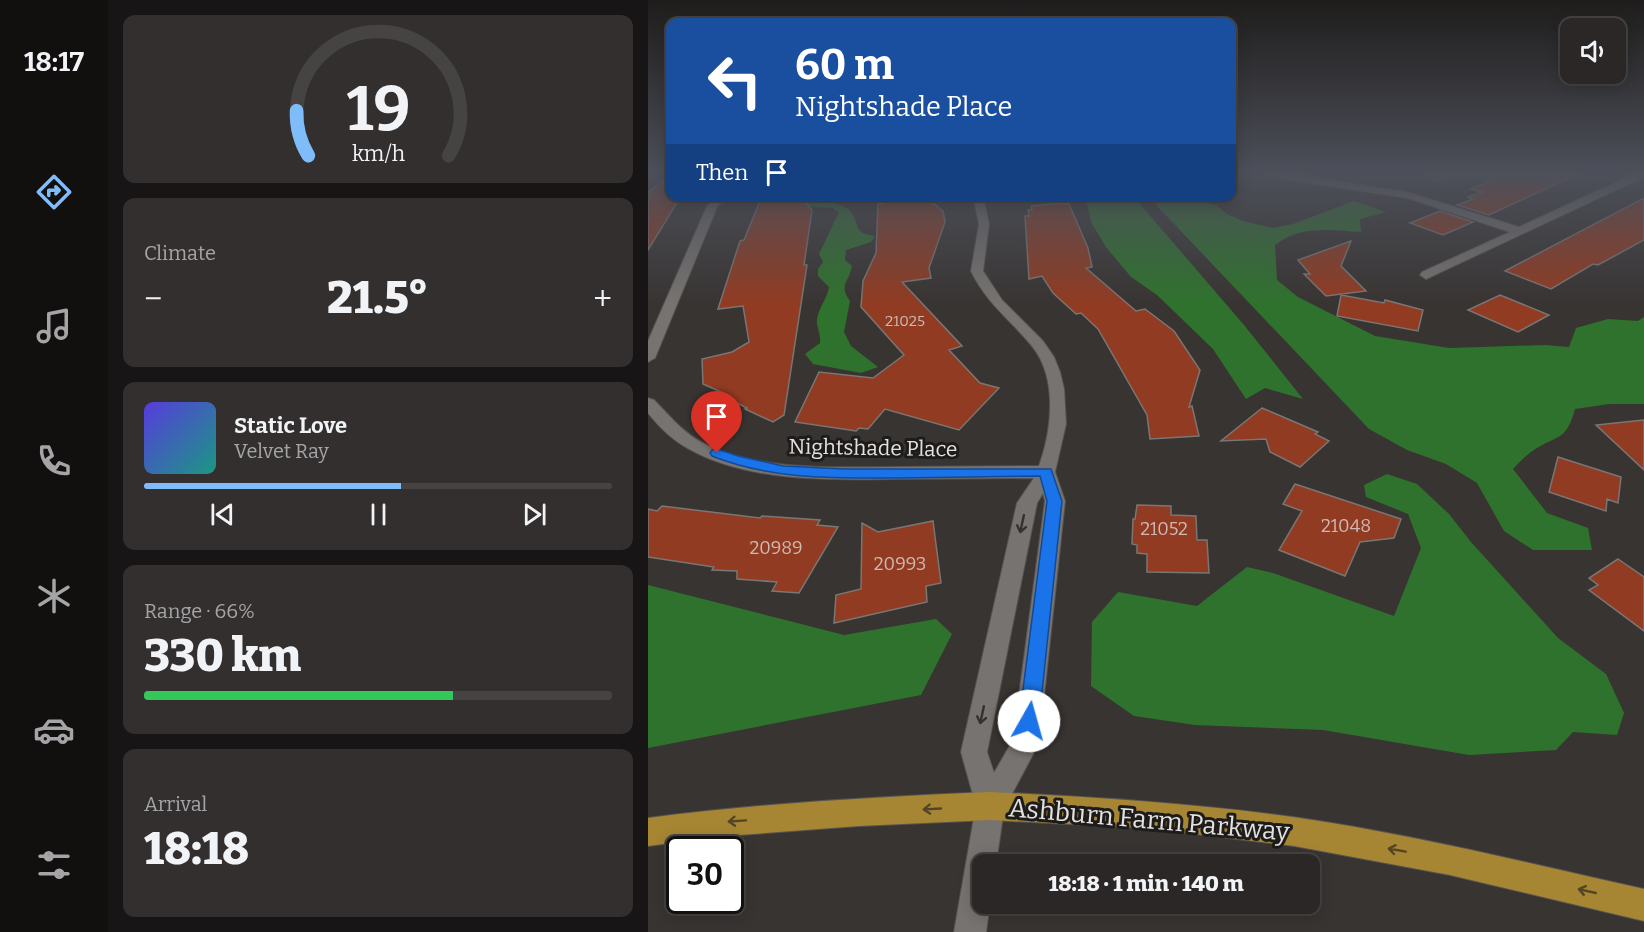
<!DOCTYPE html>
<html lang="en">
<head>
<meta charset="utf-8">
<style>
	body { margin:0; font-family:Bitter,serif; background:#322f2e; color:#f1f3f6; height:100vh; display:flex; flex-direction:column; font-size:22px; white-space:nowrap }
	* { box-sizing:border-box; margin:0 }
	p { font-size:20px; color:#a5a5a7 }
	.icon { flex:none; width:33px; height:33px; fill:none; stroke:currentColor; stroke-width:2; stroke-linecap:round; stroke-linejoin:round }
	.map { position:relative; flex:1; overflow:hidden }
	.panel { display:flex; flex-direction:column; gap:15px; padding:15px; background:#171515; width:540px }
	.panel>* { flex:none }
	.banner { position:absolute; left:18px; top:18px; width:570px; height:183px; border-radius:12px; box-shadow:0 3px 15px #0003,0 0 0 2px #464443; background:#1a4fa0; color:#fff; overflow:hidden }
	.buttons { position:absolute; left:912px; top:18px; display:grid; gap:12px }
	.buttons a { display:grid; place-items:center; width:66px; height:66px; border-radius:12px; background:#2a2726; box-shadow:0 3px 15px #0003,0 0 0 2px #464443; font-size:30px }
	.speed { position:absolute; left:18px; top:836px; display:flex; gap:12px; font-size:30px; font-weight:700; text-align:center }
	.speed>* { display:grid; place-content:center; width:78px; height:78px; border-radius:50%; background:#2a2726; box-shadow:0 3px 15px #0003,0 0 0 2px #464443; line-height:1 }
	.speed .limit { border:3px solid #111; border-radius:9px; background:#fff; color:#111 }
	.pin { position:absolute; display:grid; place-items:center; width:51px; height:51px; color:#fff; margin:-62px -26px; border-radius:50% 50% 50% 0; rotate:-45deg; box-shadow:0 0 6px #0007 }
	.pin .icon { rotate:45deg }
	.me { position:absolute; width:66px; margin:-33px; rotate:7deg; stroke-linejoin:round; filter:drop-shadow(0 0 4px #0008) }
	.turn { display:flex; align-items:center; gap:21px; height:126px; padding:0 30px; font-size:27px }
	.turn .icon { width:78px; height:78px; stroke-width:2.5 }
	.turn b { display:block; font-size:42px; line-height:51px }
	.then { display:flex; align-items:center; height:57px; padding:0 30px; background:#0003; gap:12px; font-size:22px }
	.big { font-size:45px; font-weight:800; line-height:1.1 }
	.panel .widget { flex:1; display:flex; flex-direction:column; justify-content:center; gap:9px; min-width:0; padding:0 21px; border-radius:12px; background:#322f2e }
	.panel .dial { align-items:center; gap:0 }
	.dial svg { height:156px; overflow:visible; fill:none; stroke:#464443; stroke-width:7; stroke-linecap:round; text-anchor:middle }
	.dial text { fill:#f1f3f6; stroke:none }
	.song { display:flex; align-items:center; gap:18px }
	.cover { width:72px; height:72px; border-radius:9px; background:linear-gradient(135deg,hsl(250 70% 55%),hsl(170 70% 35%)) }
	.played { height:6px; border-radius:3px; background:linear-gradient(90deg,#7fbdfa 55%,#464443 55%) }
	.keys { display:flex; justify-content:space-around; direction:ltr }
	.heat { display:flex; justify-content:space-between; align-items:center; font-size:33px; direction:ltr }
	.charge { height:9px; border-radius:4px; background:linear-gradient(90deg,#34c759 66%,#464443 0) }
	.trip { position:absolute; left:324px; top:854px; width:348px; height:60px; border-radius:12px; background:#2a2726; box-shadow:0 3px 15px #0003,0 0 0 2px #464443; font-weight:800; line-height:60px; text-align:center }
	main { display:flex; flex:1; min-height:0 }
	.tab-bar { display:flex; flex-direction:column; width:108px; justify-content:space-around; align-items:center; background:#11100f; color:#a5a5a7 }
	.tab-bar .icon { width:42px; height:42px }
	.tab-bar .on { color:#7fbdfa }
	.tab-bar b { font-size:27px; color:#f1f3f6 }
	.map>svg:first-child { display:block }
</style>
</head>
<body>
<main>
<nav class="tab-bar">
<b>18:17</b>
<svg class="icon on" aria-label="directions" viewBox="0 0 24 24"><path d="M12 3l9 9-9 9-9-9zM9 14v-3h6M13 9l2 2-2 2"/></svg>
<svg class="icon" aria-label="music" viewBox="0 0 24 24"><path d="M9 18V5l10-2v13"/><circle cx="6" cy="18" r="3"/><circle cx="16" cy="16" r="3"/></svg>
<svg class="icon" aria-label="phone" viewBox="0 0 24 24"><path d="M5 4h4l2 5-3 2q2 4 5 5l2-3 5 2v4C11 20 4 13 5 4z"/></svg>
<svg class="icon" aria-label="climate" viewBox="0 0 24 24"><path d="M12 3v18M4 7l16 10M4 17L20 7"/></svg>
<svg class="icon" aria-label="car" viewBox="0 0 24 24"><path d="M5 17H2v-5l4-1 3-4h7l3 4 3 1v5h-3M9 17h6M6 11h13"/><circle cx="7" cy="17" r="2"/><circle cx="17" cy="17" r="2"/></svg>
<svg class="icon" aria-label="filters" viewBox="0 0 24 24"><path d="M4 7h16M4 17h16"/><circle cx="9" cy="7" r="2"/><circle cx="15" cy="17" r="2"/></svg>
</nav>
<section class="panel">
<div class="widget dial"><svg viewBox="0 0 100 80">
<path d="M14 69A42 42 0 1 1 86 69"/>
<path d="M14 69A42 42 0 0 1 8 46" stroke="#7fbdfa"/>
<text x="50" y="56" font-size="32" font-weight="700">19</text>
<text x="50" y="72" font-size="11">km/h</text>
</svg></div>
<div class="widget"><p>Climate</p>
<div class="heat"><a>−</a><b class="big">21.5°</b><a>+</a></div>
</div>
<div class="widget">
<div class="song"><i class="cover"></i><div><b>Static Love</b><p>Velvet Ray</p></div></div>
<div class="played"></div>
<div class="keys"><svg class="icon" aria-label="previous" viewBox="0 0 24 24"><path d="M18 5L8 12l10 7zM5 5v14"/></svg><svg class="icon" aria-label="pause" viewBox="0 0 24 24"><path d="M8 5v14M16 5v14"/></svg><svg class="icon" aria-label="next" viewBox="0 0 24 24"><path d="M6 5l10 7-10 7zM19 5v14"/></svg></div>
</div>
<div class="widget"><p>Range · 66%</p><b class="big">330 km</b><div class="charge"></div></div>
<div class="widget"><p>Arrival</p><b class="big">18:18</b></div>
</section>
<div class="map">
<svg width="996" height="932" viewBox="0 0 996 932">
	<rect width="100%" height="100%" fill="#383432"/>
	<path fill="#2f722d" d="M775,173H848L851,177C837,185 827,177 813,178C800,179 792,183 778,180Z
		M437,197H486L596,325L655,399L617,388L598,399L565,349L509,295L483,277L458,247L444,224Z
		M504,197H544L569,206L579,214L595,221L625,228L645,224L706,201L738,212L712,219L713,232C682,230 652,225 627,245L629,280L650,297L727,336L801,348L897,345L921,347L928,328L960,319L990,321L996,317V404H961L927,409C918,442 910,434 886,450C878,455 871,463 865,469L899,513L940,528L944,550H885L856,531L829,483L798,464L759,450L721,429L509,206Z
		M170,198C179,201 195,204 202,211C214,225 202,232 227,236L223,242L198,250L197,260L204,266C201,283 190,284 202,301L196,332L203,346L230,367L213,373L165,364L157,354L172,343C173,332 168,327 169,319C171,307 179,299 181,287L170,276V269L175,262L171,254L191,212L184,208L155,206L157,202Z
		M739,474L769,484L801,514L823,542L910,638L958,674L976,713L969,735L925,732L908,750L821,755L675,730L547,725L486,716L443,686L444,622L470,592L549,606L599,567L625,573L746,616L773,548L760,514L718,497L716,485Z
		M0,585L196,635L288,619L304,634L273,695L0,748Z"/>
	<path fill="#913b22" stroke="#7a7674" stroke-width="1.5" d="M859,173H932L841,215L809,205L825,199L820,197L834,192L823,189Z
		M22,176V196H33L0,250V192Z
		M114,196H152L164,210L156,265H159L136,415L125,422L97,409L99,408L70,394L73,392L55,384L54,359L84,352L101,342L95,306L70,309L92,241L96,240Z
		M264,196H276L295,211L297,222L281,268L283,278L254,282L314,346L301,350L332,383L351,388L311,430L237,409L220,429L211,428L208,431L147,422L171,372L225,378L256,355L213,307L215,281L228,253L230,204Z
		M996,198V240L950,265L945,264L903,289L857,271Z
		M414,203L421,204L440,248L444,267L438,268L488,311L497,309L526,331L552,370L541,407L544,406L551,436L502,439L499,415L450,329L433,313L428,314L405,293L394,276L381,279L377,216H381L380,210H384L383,206Z
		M792,211L825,222L795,235L762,223Z
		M703,241L693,266L718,291L678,296L656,274H662L650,260Z
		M693,295L736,303L737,300L775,310L770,331L689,316Z
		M852,295L901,315L870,332L820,310Z
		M614,408L670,432L667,434L681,441L652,467L622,452L618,439L573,441Z
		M996,420V470L948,425Z
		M910,457L973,477L970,503L959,499L958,511L901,492Z
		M647,484L753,519L746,538L712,542L697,576L631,550L654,511L635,504Z
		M489,505L523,506V515L548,516L549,540H559L561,573L499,572V554L489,553V545L484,544L485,519H487Z
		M14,506L112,518L114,516L172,520L169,525L190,527L151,593L124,591L129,582L89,579V571L64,570L66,567L0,557V509L9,511Z
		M285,521L293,583L278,586L279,602L186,623L188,595L213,589L214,523L230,532Z
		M970,559L996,577V631L941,590L950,585L941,578Z"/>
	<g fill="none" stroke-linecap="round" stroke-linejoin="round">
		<defs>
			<path id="street" d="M615,173H634L759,192L871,227L988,173H996V177L778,279L772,275L774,272L862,232L759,198L634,179Z
				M68,196H79L69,207L7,358L0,362V341L59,206Z
				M325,196H335L341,224L335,271L354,300L395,341L406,357L412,372L416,389L418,424L407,472L417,501L391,743L356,809L348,864H334V903H342L338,932H306L328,806L313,752L369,503L386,478C340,478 294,479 248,479C183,480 99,482 41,449C24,440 12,428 0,413V398L6,400C21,415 33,431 53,442C108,472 189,467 250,467C297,467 344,466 391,466C404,430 410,378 384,346C361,318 340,305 323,271L331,224ZM395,493L397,501L365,740L346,773L339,752L389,503Z"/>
			<path id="primary" d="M342,792C443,797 544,803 645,817C763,834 880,863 996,889V921L802,875L646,846L497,828L342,820L211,826L78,836L0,846V818C114,803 228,797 342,792Z"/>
		</defs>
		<use href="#street" stroke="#565351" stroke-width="2"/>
		<use href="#primary" stroke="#565351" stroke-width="2"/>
		<use href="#street" fill="#777370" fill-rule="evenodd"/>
		<use href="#primary" fill="#a68633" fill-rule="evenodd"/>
	</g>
	<defs><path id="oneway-shaft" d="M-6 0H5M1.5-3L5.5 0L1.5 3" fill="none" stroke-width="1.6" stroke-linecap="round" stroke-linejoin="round" transform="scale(1.5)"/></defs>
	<g stroke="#343230">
		<use href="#oneway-shaft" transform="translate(374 524) rotate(102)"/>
		<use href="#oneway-shaft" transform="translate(334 715) rotate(102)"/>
	</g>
	<g stroke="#544625">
		<use href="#oneway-shaft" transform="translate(284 809) rotate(177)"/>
		<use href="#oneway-shaft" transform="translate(89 821) rotate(176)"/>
		<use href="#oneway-shaft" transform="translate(749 850) rotate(-170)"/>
		<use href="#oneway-shaft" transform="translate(939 891) rotate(-167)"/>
	</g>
	<linearGradient id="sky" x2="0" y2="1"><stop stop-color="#1f1d1c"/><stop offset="0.57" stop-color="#4d505a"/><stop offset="1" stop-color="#4d505a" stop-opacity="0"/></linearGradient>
	<rect width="996" height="304" fill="url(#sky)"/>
	<path fill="#1a73e8" stroke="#114b97" stroke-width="1.5" d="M69,449L90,456L135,466L196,469H403L414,501L391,721L388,728L381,730L374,728L371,721L399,501L392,476C345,477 297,477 250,478C187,478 124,480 64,456L62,453L64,450Z"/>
	<g text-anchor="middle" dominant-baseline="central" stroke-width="6" stroke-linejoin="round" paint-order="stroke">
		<g font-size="15" fill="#ceb8b0">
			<text x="257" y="321">21025</text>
		</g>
		<g font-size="18" fill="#ceb8b0">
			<text x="698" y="526">21048</text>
			<text x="516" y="529">21052</text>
			<text x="128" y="548">20989</text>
			<text x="252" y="564">20993</text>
		</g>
		<g font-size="21" fill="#e3e1df" stroke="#1e1c1b">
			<text transform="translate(225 448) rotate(1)">Nightshade Place</text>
		</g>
		<g font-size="26" fill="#e3e1df" stroke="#1e1c1b">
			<text transform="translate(501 820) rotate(5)">Ashburn Farm Parkway</text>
		</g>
	</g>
</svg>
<div class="buttons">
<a><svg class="icon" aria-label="sound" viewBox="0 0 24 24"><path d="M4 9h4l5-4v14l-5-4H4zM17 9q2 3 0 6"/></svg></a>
</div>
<div class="speed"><div class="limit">30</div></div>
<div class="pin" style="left:69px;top:453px;background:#d93025"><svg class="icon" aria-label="arrive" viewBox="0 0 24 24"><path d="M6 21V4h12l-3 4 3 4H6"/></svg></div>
<svg class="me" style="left:381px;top:721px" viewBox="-20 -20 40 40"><circle r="19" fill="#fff"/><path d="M0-13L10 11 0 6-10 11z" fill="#1a73e8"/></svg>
<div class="trip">18:18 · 1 min · 140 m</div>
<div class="banner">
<div class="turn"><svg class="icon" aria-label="left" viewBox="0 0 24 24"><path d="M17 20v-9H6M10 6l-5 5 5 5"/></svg><div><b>60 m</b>Nightshade Place</div></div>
<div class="then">Then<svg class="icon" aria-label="arrive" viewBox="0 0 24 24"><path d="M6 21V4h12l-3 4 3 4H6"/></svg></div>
</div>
</div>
</main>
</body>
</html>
